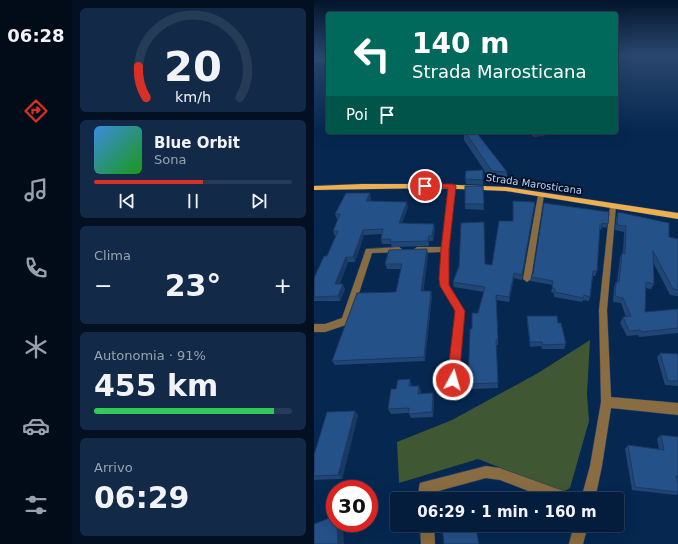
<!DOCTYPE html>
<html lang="it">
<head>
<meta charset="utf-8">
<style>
	body { margin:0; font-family:"DejaVu Sans",sans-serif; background:#122a47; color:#f1f3f6; height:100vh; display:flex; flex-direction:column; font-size:15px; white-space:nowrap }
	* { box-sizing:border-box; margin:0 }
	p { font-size:13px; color:#97a2af }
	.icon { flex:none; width:22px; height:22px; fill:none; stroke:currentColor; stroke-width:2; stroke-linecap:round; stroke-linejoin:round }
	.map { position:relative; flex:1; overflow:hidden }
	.side { display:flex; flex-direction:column; gap:8px; padding:8px; background:#021021; width:242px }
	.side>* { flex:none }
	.banner { position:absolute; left:12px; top:12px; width:292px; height:122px; border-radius:4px; box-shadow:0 4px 16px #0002,0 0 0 1px #253b56; background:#00695c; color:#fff; overflow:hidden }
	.speed { position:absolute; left:12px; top:480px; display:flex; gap:8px; font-size:20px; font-weight:700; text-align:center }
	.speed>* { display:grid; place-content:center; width:52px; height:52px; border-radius:50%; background:#041d3c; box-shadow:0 4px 16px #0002,0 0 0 1px #253b56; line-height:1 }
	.speed .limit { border:6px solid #d22; background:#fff; color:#111 }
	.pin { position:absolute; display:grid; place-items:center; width:34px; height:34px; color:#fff; margin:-17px; border:2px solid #fff; border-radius:50%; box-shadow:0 1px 4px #0007 }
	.me { position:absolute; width:44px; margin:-22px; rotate:6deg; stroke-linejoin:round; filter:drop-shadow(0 0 3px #0008) }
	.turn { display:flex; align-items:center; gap:14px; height:84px; padding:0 20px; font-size:18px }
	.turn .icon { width:52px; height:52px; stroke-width:2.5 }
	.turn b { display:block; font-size:28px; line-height:34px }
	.then { display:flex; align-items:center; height:38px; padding:0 20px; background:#0003; gap:8px; font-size:15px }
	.big { font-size:30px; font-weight:800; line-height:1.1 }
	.side .card { flex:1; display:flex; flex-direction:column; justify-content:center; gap:6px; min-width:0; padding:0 14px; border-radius:6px; background:#122a47 }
	.side .dial { align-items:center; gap:0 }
	.dial svg { height:104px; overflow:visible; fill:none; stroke:#253b56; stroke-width:7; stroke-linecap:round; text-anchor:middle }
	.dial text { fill:#f1f3f6; stroke:none }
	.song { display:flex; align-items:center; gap:12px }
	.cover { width:48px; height:48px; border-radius:6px; background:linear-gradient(135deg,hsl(210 70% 55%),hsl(120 70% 35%)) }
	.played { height:4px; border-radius:2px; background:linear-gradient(90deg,#d93025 55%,#253b56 55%) }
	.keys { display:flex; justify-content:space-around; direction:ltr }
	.heat { display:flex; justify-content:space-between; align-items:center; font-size:22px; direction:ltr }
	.charge { height:6px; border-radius:3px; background:linear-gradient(90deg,#34c759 91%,#253b56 0) }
	.trip { position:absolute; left:76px; top:492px; width:234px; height:40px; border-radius:4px; background:#041d3c; box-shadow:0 4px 16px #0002,0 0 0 1px #253b56; font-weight:800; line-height:40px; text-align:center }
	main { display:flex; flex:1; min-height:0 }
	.menu { display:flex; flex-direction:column; width:72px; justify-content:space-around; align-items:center; background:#020c18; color:#97a2af }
	.menu .icon { width:28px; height:28px }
	.menu .active { color:#d93025 }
	.menu b { font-size:18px; color:#f1f3f6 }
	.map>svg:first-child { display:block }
</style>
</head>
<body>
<main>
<nav class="menu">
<b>06:28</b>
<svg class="icon active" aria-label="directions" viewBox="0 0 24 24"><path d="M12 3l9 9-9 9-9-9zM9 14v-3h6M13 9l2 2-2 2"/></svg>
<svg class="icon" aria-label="music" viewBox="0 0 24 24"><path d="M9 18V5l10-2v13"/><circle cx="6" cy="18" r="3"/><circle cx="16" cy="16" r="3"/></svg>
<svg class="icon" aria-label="phone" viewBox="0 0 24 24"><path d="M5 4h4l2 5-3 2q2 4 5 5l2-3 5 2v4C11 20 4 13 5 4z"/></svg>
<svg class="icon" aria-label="climate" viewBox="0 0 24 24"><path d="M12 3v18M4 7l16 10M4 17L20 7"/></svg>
<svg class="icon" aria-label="car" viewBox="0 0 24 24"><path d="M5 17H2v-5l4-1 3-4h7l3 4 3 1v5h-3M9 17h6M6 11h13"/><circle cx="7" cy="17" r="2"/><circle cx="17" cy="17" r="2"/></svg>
<svg class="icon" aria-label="filters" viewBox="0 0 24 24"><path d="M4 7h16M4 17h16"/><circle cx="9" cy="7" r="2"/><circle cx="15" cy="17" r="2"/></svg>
</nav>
<section class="side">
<div class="card dial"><svg viewBox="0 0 100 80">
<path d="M14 69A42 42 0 1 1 86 69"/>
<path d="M14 69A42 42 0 0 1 8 45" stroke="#d93025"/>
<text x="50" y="56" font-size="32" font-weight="700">20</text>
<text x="50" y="72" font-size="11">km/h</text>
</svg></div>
<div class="card">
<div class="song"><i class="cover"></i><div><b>Blue Orbit</b><p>Sona</p></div></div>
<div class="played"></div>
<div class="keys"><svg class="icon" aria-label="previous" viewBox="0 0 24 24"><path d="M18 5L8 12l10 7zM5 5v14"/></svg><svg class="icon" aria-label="pause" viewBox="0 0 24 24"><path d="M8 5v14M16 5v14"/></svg><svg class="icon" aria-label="next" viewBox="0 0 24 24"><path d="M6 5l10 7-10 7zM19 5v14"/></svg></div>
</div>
<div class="card"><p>Clima</p>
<div class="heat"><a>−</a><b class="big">23°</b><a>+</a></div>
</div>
<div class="card"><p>Autonomia · 91%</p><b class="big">455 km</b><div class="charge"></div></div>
<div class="card"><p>Arrivo</p><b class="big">06:29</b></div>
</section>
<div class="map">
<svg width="364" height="544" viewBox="0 0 364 544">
	<rect width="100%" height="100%" fill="#052750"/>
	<path fill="#3f5733" d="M276,340L273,394L275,421L256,488L249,492L164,459L85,483L83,442L138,420L224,373Z"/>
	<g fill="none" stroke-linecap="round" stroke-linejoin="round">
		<path fill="#028889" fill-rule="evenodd" d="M0,56L14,58V64L0,62Z"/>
		<defs>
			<path id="street" d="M138,184L141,186L135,249L134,279L135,286L150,311L144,380L143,383L139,385L135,383L134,380L142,311L127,286V252L103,253L99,250L103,247H128L135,186Z
				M227,193L230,195L217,279L213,282L209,279L224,195Z
				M299,204L302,206L293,310L297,397L364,403V415L297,408L288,466L281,499H267L276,466L287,402L285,310L296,206Z
				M85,247L89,250L88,252L58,253L35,324L11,332H0V324H11L28,318L52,249Z
				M172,466L186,468L252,492L257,494L259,499H235L186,480L172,478L117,493L118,499H104L105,488L106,483Z
				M106,525H120L121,544H107Z
				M260,525H274L269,544H255Z"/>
			<path id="primary" d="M48,184H120L192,187L364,213V219L192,191L120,188L0,190V186Z"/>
		</defs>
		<use href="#street" stroke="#22436a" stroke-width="1"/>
		<use href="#primary" stroke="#22436a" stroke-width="1"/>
		<use href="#street" fill="#896c41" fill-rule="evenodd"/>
		<use href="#primary" fill="#edaf4f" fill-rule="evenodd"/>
	</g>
	<path fill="#204676" d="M150,132H162L193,172V183L178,182L150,140Z
		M215,132H250L220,137Z
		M169,170V185L152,184L151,179Z
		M169,186L170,210L151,209V204Z
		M57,198L56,201L94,207L88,223L121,229L119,241H115V246L78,247L77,244H68L67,239L68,234L50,235L41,262H34L26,284L31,289L26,301H0V278L13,256L22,236H21L19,231L24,219H23L21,214Z
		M221,202L208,280L200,278L195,302L182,300L184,340V345H182L184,388L155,389L154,384L158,329L164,313L170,292L140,287L139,282L171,264L178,265L199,221Z
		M230,203L294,224L292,228L288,227L287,230H286L283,271L281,276H279L276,297L275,301L269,300L268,302L240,297V293L237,292L239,285L216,281L217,277L219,274Z
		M304,212L355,237L364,239V296L356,295L339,262L340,284L337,289L331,288V312L364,309V333L325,337L324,335L313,336L306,323L309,317H312L307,303L299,302L300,287L302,282H303L306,258L308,253H309L310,232L301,230L302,218Z
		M114,254L109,291H117L118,295L111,361L21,365L18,361L82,292L87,269H73L71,264Z
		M213,316L244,323L252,344L250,349H228L227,346L216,347L213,321Z
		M346,353L364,354V386L351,385L343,357Z
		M98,384L97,386L107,390V394L120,398L119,417L97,418L95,414V413L77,414L74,409L82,389Z
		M44,415L28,479L0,480V455Z
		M347,435L364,437V480H363L364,483V494L362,495L318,490L311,449L314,445L345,449L343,439Z"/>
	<path fill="#1a3960" d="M220,132H250L220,137Z
		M56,193L57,198L54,206L52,201Z
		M93,202L94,207L86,228L85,223Z
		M221,202L220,207L208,280V275Z
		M120,224L121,229L119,241L118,236Z
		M49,230L50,235L41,262L39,257Z
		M115,236V246L114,241Z
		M113,249L114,254L109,296L107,291Z
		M32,257L34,262L24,289L21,284Z
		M200,273V278L195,302V297Z
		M29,284L31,289L26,301L24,296Z
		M117,291L118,295L111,361L110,357Z
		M96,379L98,384L97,391L95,386Z
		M105,386L107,390L106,399L104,394Z
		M119,393L120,398L119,417L118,412Z
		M41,411L44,415L28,479L24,475Z
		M23,523H29L30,544H24Z"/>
	<path fill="#255189" stroke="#1a3960" d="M151,132H162L193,172L178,171Z
		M169,170V180L151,179L152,171Z
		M151,186H169L170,204H151Z
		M32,193H56L52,201L93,202L85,223L120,224L118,236H115L114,241L76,242L77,239H67L69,229L49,230L39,257H32L21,284H29L24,296L0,297V278L10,256H13L24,231H19L26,214H21Z
		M199,201L221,202L208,275L200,273L195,297L182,295L184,340H182L184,383L154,384L156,329H158V313H164L171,287L139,282L145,266L147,223L170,222L171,264L178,265L185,221H199Z
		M230,203L295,212L294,224L288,223V226L286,225L283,271H279L276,297L270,295L269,298L241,292V288H238L239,281L217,277L219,274Z
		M304,212L355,223V237L364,239V290L359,289L339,251L340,284L332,282L331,312L364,309V328L328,332L326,330L315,331L309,317L317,316L309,298L301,296L302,282H305L308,253L311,254L312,226L303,225Z
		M113,249L107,291H117L110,357L18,361L43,293L82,292L88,264H71L75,250Z
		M213,316H243L244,323H247L252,344L228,345V342H216Z
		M346,353L364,354V381H354Z
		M96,379L95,386H105L104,394L119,393L118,412L95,414V408L74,409L77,389H82L84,380Z
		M41,411L24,475L0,476V455L13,412Z
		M347,435L364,437V476H362L364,483V492L321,487L314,445L350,450Z
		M21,516V523H23L24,544H0V524Z
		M128,525H161L165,544H130Z"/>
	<linearGradient id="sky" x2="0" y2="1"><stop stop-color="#03152c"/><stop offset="0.42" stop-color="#2a476f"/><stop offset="1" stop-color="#2a476f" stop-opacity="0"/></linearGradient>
	<rect width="364" height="132" fill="url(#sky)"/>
	<path fill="#d93025" stroke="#8d1f18" d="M109,184H138L142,186L135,249V285L151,311L145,380L143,384L139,386L135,384L133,380L141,311L126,286L125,279L127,249L134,188H111L109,187Z"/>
	<g text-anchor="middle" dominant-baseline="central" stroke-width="4" stroke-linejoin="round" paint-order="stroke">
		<g font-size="10" fill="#bcd4f5" stroke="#011027">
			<text transform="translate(220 184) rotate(8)">Strada Marosticana</text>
		</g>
	</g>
</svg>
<div class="speed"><div class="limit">30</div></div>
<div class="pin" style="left:111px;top:186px;background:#d93025"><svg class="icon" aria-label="arrive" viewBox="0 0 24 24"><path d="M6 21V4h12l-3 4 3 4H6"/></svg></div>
<svg class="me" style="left:139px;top:380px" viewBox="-20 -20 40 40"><circle r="17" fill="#d93025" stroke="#fff" stroke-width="3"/><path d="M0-11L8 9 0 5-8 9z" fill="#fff"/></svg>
<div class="trip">06:29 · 1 min · 160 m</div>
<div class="banner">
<div class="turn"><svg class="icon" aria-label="left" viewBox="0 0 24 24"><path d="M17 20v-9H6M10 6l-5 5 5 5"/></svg><div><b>140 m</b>Strada Marosticana</div></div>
<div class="then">Poi<svg class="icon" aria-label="arrive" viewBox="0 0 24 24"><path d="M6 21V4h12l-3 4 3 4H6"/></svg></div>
</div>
</div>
</main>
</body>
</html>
